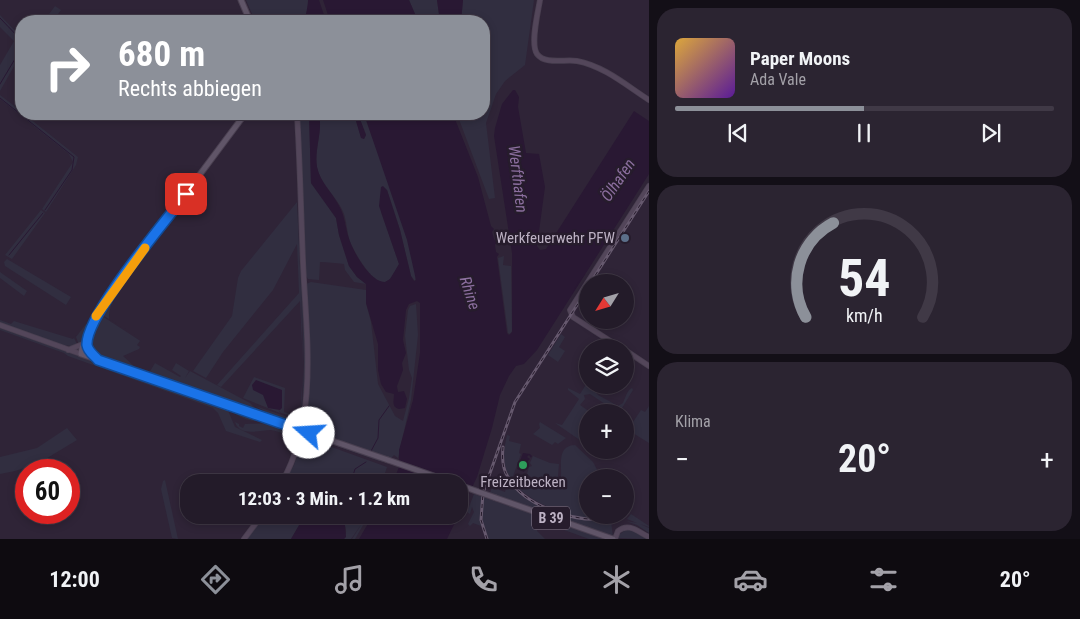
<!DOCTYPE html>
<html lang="de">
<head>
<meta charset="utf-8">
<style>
	body { margin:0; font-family:"Roboto Condensed",sans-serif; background:#2b2431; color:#f1f3f6; height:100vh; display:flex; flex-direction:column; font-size:19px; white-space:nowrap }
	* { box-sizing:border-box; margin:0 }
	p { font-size:16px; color:#a3a1a8 }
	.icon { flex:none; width:28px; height:28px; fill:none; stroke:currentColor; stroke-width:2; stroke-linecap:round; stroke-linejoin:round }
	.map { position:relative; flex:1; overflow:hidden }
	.side { display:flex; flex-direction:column; gap:8px; padding:8px; background:#130f17; width:431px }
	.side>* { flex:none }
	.top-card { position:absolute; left:15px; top:15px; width:475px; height:105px; border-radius:20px; box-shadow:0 2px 8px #0003,0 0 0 1px #403946; background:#8c9099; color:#fff; overflow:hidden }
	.needle { width:32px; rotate:233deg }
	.controls { position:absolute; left:579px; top:274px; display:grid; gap:10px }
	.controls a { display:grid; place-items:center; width:55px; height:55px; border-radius:50%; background:#231b29; box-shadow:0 2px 8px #0003,0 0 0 1px #403946; font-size:25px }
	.speed { position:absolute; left:15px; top:459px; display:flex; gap:10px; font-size:25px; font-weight:700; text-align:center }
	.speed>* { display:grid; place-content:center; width:65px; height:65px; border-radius:50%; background:#231b29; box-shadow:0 2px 8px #0003,0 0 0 1px #403946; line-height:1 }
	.speed .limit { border:8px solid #d22; background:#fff; color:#111 }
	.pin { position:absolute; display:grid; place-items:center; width:42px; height:42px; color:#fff; margin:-21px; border-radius:10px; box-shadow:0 2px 8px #0006 }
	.me { position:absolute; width:55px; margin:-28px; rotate:289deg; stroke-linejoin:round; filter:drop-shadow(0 0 4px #0008) }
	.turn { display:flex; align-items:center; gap:18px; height:105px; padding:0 20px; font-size:22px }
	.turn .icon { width:65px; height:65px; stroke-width:2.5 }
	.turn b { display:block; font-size:35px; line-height:42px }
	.big { font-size:38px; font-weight:700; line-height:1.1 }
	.side .widget { flex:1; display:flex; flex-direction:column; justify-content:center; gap:8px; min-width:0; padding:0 18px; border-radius:20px; background:#2b2431 }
	.side .dial { align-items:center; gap:0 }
	.dial svg { height:130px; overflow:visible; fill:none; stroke:#403946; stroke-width:7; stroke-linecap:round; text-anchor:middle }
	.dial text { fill:#f1f3f6; stroke:none }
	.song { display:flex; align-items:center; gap:15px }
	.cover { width:60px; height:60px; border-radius:8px; background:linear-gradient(135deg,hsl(40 70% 55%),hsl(270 70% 35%)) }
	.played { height:5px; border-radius:2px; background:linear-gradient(90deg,#8c9099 50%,#403946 50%) }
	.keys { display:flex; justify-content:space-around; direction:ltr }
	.heat { display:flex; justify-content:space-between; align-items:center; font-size:28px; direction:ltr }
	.trip { position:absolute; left:180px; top:474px; width:288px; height:50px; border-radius:20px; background:#231b29; box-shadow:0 2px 8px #0003,0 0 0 1px #403946; font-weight:700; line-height:50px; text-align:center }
	.tabs { display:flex; height:80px; justify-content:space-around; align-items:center; background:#0e0b10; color:#a3a1a8 }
	.tabs .icon { width:35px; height:35px }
	.tabs .active { color:#8c9099 }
	.tabs b { font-size:22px; color:#f1f3f6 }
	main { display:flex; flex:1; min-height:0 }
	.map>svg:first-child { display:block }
</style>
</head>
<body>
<main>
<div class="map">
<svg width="649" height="539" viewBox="0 0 649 539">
	<rect width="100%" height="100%" fill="#2f2437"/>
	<path fill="#312e40" d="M246,0H308C309,5 306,16 304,21H286L281,15L275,19L277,21H255Z
		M409,0H437L440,21H418Z
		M463,0H534L525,65L505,81L496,94L486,123L495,198L489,199L457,114H484V21H461Z
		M55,6L61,10L53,21H44Z
		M0,15L21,37V54L0,91V65L14,41L0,27Z
		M0,95L21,111V114H24L78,157L76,165L46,212L42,209L73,162L69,154L0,99Z
		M298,114H309L311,183L336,218L339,235L349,266L357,277L366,284L354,282L345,270L344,264C335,263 328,262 320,262L319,280L308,279L306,276Z
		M319,114H354L361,137L364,139L366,135L358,114H364C373,141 421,261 415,281L411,276L400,230L387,190L381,212L399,264C396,270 392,280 385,282C373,285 355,253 351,244C347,235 347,223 344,214C338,197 321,186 317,167C314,150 323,131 319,114Z
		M297,202L301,289L298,208L300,206L306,357L305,394L302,414L304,363L301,290L303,367L301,417L299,418L281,413L278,409L280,413L243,398L254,377L285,388L284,412L300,417L303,368L300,301L221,387L217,385L299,293L297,244L273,290L223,352L206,378L193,371L232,316L238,278L241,271Z
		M41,210L45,213L12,259L5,255Z
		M157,236C143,256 108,293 109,319L137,336L104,316L101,311Z
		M504,256L503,265L511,266L512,331L510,334L508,333L498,258Z
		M7,259L71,297L66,305L5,266L4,262Z
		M0,272L27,291L24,296L0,278Z
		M311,282L366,290V303L371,322L378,384L395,416L403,421L409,398L412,378L409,370L405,336L408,310L410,306L416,304L418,335L411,400L398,458L394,455L387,462L379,461L314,438L300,442L307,405L306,284Z
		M102,316L142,342L140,341L137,345L140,347L139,349L123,356L136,368L149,373L155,363L180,377L181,376L172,370L176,363L189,371L185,378L190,371L250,403L256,409L285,422L255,406L300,421L299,427C241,407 181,388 123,365C114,361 98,359 92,351C85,341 97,325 102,316Z
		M0,320L11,324L14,321L17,322L73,339L76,335L74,338L78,346C58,348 19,330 0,323Z
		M86,324L89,325C86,332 85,341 79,345L76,337Z
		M0,328L227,408L235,427L262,440L260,442L226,431L218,413L213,408L68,356L64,353L0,330Z
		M561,334L565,337L559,347L565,351L558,362L548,355Z
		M587,383L588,385H591L598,395L618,406L623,403C625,398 628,389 632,388L633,390L622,408V412H617L590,394L584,395L585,399L580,405L590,412H588L587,418L581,428L587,433V445L555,423L562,425L579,399L568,390V388L580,394Z
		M649,406V443L628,430L626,433L625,430L627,427L629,428L641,410L645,412Z
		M231,408L263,419C253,424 241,418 233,412Z
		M235,422L239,424V426L243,428L245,424L269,423L290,435C283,434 277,431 271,430C259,430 240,437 235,422Z
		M540,422L566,438L558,444L555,442L552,445L533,434L540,428L539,424Z
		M67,428L77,440L39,463L15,471L0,474V457L37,448Z
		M507,435L510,436L509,441L521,444L519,453L521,454L512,479L528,485L531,477L527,474L529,467L532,466L530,463L533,456L550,463L559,464L558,476L555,480L556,482H560C564,471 554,446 575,445L593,462L601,477L588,478V515H610L611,518C600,518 589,519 579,517C557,513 517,496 508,474C502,461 504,448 507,435Z
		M312,440L387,467L382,482H284L294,465L300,446L304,443Z
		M165,480L178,539L172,538L161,489L163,481Z
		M508,481C532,510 574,523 611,521L613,537L490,493L492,487L505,492Z
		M474,494L606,539H589L545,523L540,522L537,527V531L545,539H488L483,523L482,509H480L481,526L473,523L470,526L468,524L474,512L472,507L470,514L467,512Z
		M631,514L649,526V527L640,524L649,528V533L637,525L626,521L637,523L627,519Z
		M264,515H305L291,539H245Z
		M339,515L366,516L369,515L355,539H352L363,522L351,539H344C349,530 344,523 339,515Z
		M627,529L635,531L647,539L618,538L620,534Z"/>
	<path fill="#291833" d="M308,0H319L326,21H304C306,16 308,5 308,0Z
		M323,0H409L418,21H330Z
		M437,0H463L461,21H440Z
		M513,90H515L519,97L518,107L526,153L539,154L545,187L537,246L540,250L546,249L634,111L649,121V174L537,350L524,364L516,366L509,376L500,395L492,428L477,477L447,539H359L373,515H459V482H393L399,467V450L413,400L420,353V303L417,301L409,304L406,310L403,340L406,353L402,363L403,370L397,386L398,392L404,391L407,399L405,408L399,409C391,407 394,400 394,394L386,392L381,384L378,370V344L366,303V284L357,277L349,266L339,235L336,218L311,183L309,114H319C323,131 314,150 317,167C320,182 331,191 338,204C346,216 345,231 351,244C356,256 371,282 385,282L390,279L399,264L379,206L381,187L383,186L387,190L400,230L411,276L414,281L416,280L407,240L364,114H453L478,177L491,226L494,229L492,232L494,239L497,242L495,245L496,252L499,254L497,257L507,333L509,335L512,332V253L494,136L495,128L502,104Z
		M354,114H358L366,135L364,139L361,138Z
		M256,380L282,390V408L280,410L268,408L263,395L253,390L252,385Z
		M523,453L530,454L532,456L531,458L529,455L527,457L530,459L528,461L524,472L517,469Z
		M305,515H339L345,525L346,537L344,539H291Z"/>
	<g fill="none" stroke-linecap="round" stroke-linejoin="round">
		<path stroke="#291833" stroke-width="1" d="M0,18L21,40
			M0,84L21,49
			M0,98L74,157L72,170L45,210
			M9,255L43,213
			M370,453L378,438L379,420L389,406
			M351,482L355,469L366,462"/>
		<defs>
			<path id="secondary" d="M540,0C538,12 530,44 537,54C545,65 565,59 577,61C604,66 627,86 649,100
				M0,325L81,354
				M621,348L573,317L570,310L649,186
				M68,350L83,344
				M625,350L649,366
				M282,482C319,417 306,334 303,262C301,213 300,163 297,114
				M244,539L262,515
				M615,539L618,531C629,522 638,532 649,537"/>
			<path id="primary" d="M241,0L250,21
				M87,345L89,350L96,358
				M81,354L82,348L101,307L245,114
				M81,354L295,428
				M388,460L451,482
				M496,498L613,539"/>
		</defs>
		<use href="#secondary" stroke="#4a4051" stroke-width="6"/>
		<use href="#primary" stroke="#4a4051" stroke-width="7"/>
		<use href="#secondary" stroke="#53465a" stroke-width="4.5"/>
		<use href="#primary" stroke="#605568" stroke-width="5"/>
		<defs>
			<path id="rail" d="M591,282L649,191
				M503,447C502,457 502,468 508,477C523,506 574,522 605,519
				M487,539L481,520L483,493L515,402L588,288"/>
		</defs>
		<use href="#rail" stroke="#66596e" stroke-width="3"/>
		<use href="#rail" stroke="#261c2c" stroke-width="1" stroke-dasharray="4" stroke-linecap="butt"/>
		<defs>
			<path id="primary-bridge" d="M295,428L388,460
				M459,485L496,498"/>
		</defs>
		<use href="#primary-bridge" stroke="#4a4051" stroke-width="7" stroke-linecap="butt"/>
		<use href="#primary-bridge" stroke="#605568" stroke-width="5"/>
	</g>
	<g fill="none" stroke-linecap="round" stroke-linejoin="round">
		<defs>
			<path id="route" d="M186,194C165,222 85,316 87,345C88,352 95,356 98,360L309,433"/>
		</defs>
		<use href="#route" stroke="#114b97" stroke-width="12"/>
		<use href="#route" stroke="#1a73e8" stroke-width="9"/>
		<path stroke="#f59e0b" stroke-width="9" d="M96,316L145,248"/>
	</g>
	<circle fill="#5c6f8a" stroke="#261c2c" stroke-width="2" cx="625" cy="238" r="5"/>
	<circle fill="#2e9e5b" stroke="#261c2c" stroke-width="2" cx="523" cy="465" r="5"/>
	<g text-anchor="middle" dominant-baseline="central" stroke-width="5" stroke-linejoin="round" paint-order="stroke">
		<rect fill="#261c2c" stroke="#908596" stroke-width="1" x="532" y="506.5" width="38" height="23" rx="4"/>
		<g font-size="14" font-weight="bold" fill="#bdb2c4">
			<text x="551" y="518">B 39</text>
		</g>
		<g font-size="15" fill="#bdb2c4" stroke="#261c2c" text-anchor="end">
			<text x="615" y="238">Werkfeuerwehr PFW</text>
			<text x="523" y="482" text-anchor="middle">Freizeitbecken</text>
		</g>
		<g font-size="16" font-style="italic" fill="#8c6f9f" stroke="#261c2c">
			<text transform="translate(518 179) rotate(83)">Werfthafen</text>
			<text transform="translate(618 180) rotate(-56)">Ölhafen</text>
			<text transform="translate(470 293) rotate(72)">Rhine</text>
		</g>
	</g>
</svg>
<div class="controls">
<a><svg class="needle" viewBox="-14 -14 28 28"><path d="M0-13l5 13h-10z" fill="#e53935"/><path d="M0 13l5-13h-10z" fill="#a3a1a8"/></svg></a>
<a><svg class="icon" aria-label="layers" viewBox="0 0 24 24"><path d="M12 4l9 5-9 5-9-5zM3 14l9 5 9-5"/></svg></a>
<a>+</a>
<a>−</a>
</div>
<div class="speed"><div class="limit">60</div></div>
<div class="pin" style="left:186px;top:194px;background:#d93025"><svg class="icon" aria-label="arrive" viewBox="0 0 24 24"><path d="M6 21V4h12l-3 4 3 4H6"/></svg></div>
<svg class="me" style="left:309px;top:433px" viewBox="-20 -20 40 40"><circle r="19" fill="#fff"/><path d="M0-13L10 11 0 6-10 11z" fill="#1a73e8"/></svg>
<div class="trip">12:03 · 3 Min. · 1.2 km</div>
<div class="top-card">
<div class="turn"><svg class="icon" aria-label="right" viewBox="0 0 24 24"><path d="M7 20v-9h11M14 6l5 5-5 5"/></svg><div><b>680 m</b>Rechts abbiegen</div></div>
</div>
</div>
<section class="side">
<div class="widget">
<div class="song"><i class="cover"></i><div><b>Paper Moons</b><p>Ada Vale</p></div></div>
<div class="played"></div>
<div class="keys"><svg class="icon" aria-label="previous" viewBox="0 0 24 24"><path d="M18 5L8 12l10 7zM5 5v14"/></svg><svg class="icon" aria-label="pause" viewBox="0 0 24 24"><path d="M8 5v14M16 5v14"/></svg><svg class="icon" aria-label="next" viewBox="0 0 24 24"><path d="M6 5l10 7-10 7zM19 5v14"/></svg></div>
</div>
<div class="widget dial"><svg viewBox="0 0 100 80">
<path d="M14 69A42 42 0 1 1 86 69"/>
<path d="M14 69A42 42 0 0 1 31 11" stroke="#8c9099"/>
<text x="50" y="56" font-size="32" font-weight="700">54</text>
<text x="50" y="72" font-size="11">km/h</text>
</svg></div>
<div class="widget"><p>Klima</p>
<div class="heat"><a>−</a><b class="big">20°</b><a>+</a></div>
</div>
</section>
</main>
<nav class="tabs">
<b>12:00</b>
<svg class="icon active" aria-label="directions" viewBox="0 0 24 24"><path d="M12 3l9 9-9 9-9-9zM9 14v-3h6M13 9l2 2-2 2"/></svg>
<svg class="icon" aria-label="music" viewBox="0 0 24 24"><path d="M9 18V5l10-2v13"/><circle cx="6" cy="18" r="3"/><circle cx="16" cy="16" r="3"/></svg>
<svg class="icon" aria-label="phone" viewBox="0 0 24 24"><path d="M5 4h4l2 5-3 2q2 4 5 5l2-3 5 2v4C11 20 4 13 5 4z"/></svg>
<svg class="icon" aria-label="climate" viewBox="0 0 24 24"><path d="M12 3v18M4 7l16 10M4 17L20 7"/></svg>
<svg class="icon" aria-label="car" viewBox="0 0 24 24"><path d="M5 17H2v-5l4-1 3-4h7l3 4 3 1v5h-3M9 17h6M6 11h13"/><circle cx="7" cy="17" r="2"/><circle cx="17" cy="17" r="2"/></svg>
<svg class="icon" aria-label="filters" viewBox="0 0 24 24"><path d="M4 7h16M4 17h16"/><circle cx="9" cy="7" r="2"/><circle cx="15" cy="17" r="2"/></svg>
<b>20°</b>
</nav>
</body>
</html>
